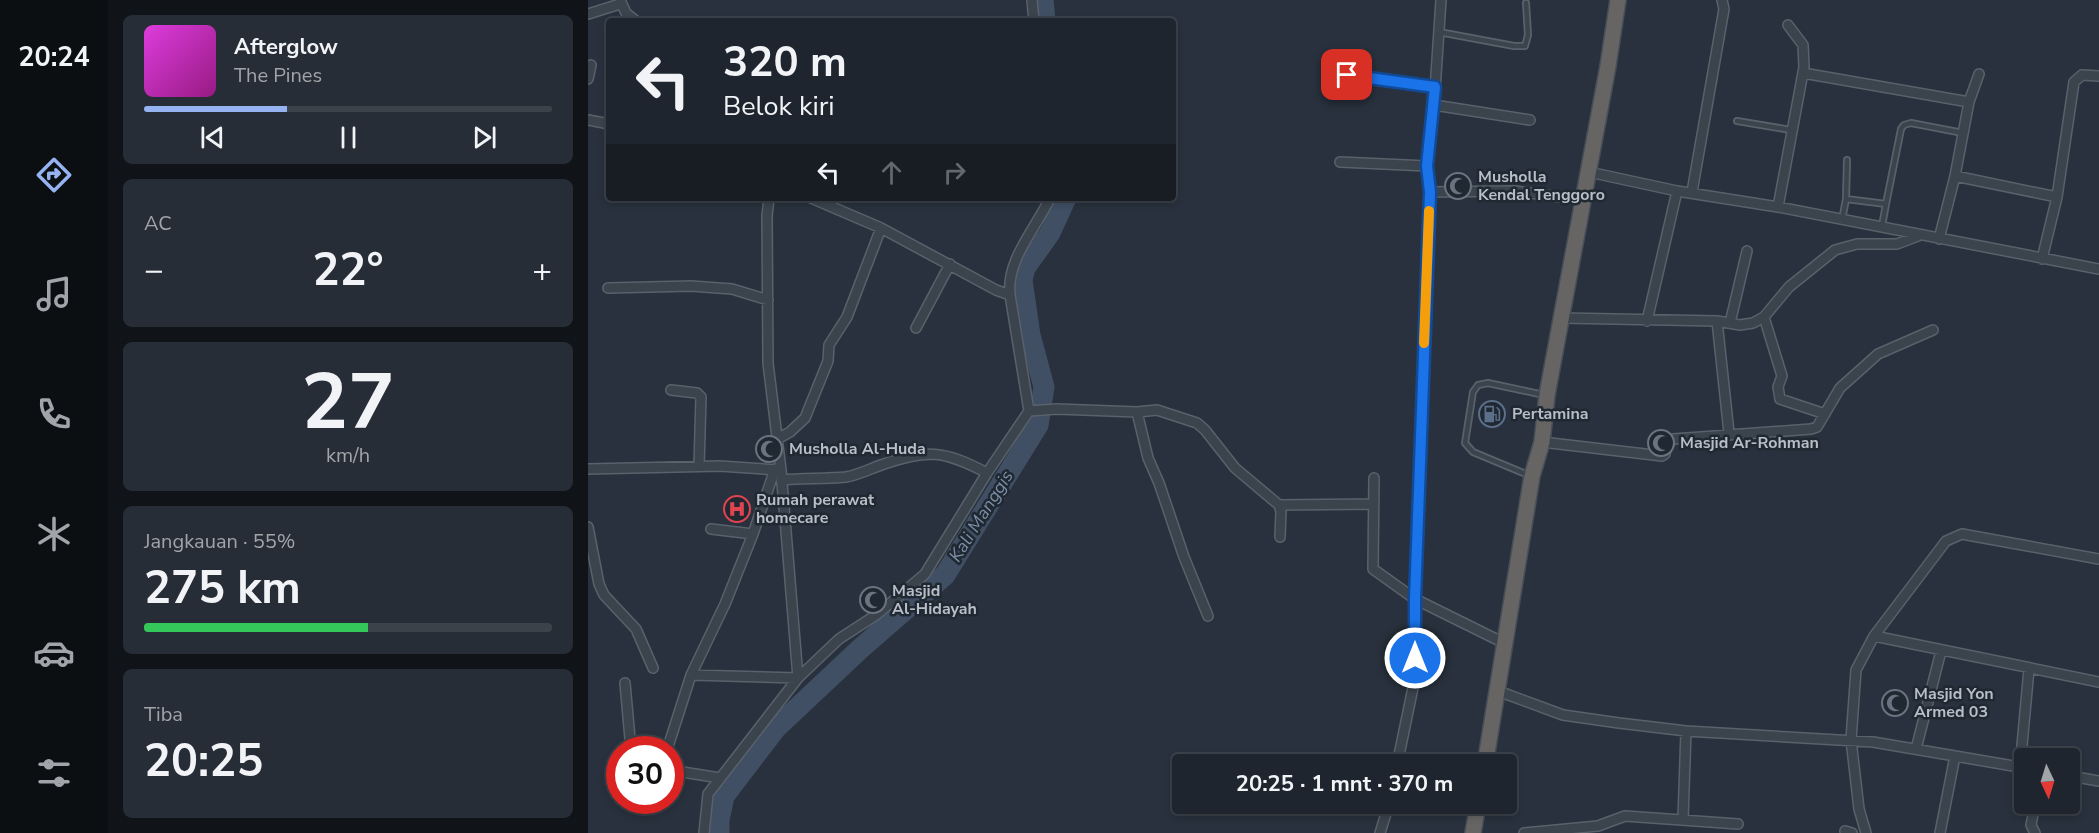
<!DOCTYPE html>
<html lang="id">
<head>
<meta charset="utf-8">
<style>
	body { margin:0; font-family:"Nunito Sans",sans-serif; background:#262d36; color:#f1f3f6; height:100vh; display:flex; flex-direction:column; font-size:22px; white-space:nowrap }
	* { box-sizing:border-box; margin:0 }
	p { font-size:20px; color:#a1a5aa }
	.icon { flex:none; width:33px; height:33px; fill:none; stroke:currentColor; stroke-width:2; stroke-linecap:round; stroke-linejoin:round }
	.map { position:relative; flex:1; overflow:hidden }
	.panel { display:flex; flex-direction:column; gap:15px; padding:15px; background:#101419; width:480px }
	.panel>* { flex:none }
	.top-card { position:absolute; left:18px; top:18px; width:570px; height:183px; border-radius:6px; box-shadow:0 3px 9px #0003,0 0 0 2px #3c424a; background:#1e252e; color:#f1f3f6; overflow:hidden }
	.needle { width:39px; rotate:176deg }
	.controls { position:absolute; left:1426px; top:748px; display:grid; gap:12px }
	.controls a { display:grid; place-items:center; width:66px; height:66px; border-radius:6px; background:#1e252e; box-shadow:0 3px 9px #0003,0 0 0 2px #3c424a; font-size:30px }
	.speed { position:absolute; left:18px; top:736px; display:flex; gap:12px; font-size:30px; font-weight:700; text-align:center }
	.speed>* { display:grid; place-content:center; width:78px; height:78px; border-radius:50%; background:#1e252e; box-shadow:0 3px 9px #0003,0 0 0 2px #3c424a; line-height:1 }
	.speed .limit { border:9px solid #d22; background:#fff; color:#111 }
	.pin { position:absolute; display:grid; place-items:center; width:51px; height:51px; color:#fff; margin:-26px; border-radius:12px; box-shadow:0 3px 9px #0006 }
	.me { position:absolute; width:66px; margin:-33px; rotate:0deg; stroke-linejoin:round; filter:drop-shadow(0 0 4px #0008) }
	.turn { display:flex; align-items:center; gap:21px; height:126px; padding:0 18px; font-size:27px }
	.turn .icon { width:78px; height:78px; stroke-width:2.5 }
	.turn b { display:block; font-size:42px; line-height:51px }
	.lanes { display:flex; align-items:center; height:57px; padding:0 18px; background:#0003; justify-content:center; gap:30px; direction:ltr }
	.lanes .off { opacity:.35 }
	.big { font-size:45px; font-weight:700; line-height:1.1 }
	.panel .widget { flex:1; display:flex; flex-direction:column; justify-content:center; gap:9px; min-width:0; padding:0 21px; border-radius:9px; background:#262d36 }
	.panel .dial { align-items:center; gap:0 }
	.dial b { font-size:78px; line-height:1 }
	.song { display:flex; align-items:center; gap:18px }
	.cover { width:72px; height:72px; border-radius:9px; background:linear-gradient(135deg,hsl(300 70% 55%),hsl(310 70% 35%)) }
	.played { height:6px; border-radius:3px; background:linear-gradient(90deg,#95b2f1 35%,#3c424a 35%) }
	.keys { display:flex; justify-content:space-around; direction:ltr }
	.heat { display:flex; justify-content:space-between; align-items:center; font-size:33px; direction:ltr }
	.charge { height:9px; border-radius:4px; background:linear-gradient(90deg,#34c759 55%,#3c424a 0) }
	.trip { position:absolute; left:584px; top:754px; width:345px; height:60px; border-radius:6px; background:#1e252e; box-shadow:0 3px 9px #0003,0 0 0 2px #3c424a; font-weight:700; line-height:60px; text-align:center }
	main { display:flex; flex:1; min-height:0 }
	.dock { display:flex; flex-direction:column; width:108px; justify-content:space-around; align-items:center; background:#0c0f12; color:#a1a5aa }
	.dock .icon { width:42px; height:42px }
	.dock .current { color:#95b2f1 }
	.dock b { font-size:27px; color:#f1f3f6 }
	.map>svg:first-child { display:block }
</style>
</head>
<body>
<main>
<nav class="dock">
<b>20:24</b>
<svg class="icon current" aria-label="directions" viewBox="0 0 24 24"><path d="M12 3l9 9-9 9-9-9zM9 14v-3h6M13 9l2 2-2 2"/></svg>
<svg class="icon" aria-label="music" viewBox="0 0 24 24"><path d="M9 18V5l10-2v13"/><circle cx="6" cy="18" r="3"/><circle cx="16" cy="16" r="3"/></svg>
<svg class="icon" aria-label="phone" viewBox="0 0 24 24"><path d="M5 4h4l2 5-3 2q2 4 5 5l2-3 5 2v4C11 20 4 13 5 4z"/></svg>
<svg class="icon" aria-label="climate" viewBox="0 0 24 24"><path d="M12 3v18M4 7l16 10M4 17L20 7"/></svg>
<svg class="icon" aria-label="car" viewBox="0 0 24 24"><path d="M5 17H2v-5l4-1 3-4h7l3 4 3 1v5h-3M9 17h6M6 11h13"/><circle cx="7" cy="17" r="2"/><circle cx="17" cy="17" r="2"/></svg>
<svg class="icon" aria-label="filters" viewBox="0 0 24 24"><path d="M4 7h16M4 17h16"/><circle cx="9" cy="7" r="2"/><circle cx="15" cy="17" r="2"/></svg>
</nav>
<section class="panel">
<div class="widget">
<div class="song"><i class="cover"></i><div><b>Afterglow</b><p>The Pines</p></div></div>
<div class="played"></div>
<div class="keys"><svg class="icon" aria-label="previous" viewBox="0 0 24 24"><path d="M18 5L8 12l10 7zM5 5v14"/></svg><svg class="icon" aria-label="pause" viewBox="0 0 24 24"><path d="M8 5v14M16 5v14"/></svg><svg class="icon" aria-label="next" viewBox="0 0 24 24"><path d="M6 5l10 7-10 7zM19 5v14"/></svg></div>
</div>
<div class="widget"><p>AC</p>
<div class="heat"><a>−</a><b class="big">22°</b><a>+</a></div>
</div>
<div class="widget dial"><b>27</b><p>km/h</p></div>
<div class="widget"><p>Jangkauan · 55%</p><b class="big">275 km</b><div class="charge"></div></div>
<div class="widget"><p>Tiba</p><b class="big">20:25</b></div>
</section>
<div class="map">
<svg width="1511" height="833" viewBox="0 0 1511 833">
	<rect width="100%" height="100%" fill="#28313d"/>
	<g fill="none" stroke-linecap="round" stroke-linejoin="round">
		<path stroke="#404f64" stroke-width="21" d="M455,0L457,21
			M131,833V820L136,796L188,728L272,649L357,575L450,425L456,387L442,335L434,280L437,268L462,233L478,198"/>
		<defs>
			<path id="service" d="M851,32L926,46H937L940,35L938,3
				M1149,121L1203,130
				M1259,160L1258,199L1298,204L1313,129L1316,125L1323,123L1375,133
				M1254,220L1258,199
				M1294,226L1298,204
				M940,475L885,452L877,443L885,392L890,385L900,383L956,395"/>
			<path id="minor" d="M32,0L38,13L48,21
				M444,0L446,21
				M0,14L32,4
				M1215,73L1381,102
				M759,76L847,87
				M0,79L3,65
				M846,105L942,120
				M0,120L21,124
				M752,162L839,166
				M1001,172L1089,191L1190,207L1511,269
				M1367,176L1469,197
				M841,192L927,191L994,200
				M1104,192L1136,9L1134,0
				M181,198L179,216L180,363L193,470L210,678L103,675L137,604L165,534L187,469
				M1190,207L1216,67L1215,45L1200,25
				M1351,239L1367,176L1381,102L1391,74
				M1454,259L1469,197L1486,82L1494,75L1511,76
				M20,288L103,286L144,289L180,300
				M422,295C418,260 448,228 462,198
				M1176,317L1194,376L1190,387L1192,399L1237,414
				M974,318L1129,321L1152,325L1165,323L1176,317L1201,287L1247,250L1269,244H1309L1330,236
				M1059,321L1089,191
				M1129,321L1141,433
				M1142,323L1159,251
				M328,328L362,264
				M83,390L109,393L113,397L111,466
				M441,411L469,409L549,412L569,410L609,423L617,430L647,468L691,505L693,511L692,537
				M549,412L560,458L571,483L596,557L620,616
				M189,439L202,432L217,418L240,361L241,345L259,317L293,228
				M954,442L1074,456L1077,454L1079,445L1085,439L1223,429L1229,427L1252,388L1290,354L1345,330
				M0,469L132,466L190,470
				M786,478L785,569L827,599L916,643
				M193,480C215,478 237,479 258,477C270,475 282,469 293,465C340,449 355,450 399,473
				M691,505L786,504
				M0,527L11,584L16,595L48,629L65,668
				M123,529L165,534
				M1286,636L1511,682
				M37,683L43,750
				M910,691L975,715L1031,723L1098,731L1285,742L1437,768
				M1328,749L1353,651
				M79,750L103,675
				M809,765L827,678V599L841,192L839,166L846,105L853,0
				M1432,767L1441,669
				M82,770L132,778
				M1482,776L1511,781
				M1447,804L1443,825L1447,833
				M1095,819L1098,731
				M1257,831L1264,833
				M116,833L120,794L210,678L251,639L288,615L337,574L399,473L441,411L422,295L408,290L293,228L223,198
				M792,833L801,804
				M936,833L1010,826L1037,816L1150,824
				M1278,833L1271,809L1263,740L1268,670L1286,636L1358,541L1374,534L1511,559
				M1352,833L1367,756"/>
			<path id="trunk" d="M897,765L944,476L954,442L959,395L1020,66L1030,0
				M885,833L890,804"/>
		</defs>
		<use href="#service" stroke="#59616b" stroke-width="8"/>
		<use href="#minor" stroke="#59616b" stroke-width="12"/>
		<use href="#trunk" stroke="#464e58" stroke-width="18"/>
		<use href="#service" stroke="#3b434d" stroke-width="4.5"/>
		<use href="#minor" stroke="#3b434d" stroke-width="9"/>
		<use href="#trunk" stroke="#666563" stroke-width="15"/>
	</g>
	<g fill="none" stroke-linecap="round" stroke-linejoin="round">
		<defs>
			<path id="route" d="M759,75L847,87L839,166L842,192L827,599V658"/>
		</defs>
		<use href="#route" stroke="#114b97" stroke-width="15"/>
		<use href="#route" stroke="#1a73e8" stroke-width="10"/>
		<path stroke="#f59e0b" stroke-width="10" d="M836,343L841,211"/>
	</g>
	<defs>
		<symbol id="mosque-ring" viewBox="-11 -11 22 22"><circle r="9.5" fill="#202832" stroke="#6b7280" stroke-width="1.5"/><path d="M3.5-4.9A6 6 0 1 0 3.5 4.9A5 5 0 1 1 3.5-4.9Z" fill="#6b7280"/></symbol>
		<symbol id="fuel-ring" viewBox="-11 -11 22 22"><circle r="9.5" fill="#202832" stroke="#5c6f8a" stroke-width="1.5"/><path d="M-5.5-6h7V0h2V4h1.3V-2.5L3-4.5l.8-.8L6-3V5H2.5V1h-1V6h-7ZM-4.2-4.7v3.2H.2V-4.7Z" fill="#5c6f8a"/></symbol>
		<symbol id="hospital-ring" viewBox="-11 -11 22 22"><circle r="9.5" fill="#202832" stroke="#e0444e" stroke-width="1.5"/><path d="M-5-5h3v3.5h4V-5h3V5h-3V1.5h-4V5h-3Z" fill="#e0444e"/></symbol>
	</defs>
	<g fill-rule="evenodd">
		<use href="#mosque-ring" x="855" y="171" width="30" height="30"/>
		<use href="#fuel-ring" x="889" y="399" width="30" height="30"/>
		<use href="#mosque-ring" x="1058" y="428" width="30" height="30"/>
		<use href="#mosque-ring" x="166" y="434" width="30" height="30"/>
		<use href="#hospital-ring" x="134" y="494" width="30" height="30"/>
		<use href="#mosque-ring" x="270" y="585" width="30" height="30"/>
		<use href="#mosque-ring" x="1292" y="688" width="30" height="30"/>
	</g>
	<g text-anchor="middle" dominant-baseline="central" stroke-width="5" stroke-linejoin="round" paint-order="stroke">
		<g font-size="16" font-weight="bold" fill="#b7bec8" stroke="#202832" text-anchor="start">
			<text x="890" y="177">Musholla<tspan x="890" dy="18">Kendal Tenggoro</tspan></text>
			<text x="924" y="414">Pertamina</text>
			<text x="1092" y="443">Masjid Ar-Rohman</text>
			<text x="201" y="449">Musholla Al-Huda</text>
			<text x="168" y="500">Rumah perawat<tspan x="168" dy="18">homecare</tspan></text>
			<text x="304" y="591">Masjid<tspan x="304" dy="18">Al-Hidayah</tspan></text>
			<text x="1326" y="694">Masjid Yon<tspan x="1326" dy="18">Armed 03</tspan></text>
		</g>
		<g font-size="18" font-style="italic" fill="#7c8fa8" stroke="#202832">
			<text transform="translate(393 516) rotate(-58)">Kali Manggis</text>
		</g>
	</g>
</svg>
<div class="controls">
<a><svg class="needle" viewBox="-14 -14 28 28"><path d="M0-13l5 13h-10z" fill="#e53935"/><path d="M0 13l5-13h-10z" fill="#a1a5aa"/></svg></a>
</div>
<div class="speed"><div class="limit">30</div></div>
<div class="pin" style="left:759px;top:75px;background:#d93025"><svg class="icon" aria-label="arrive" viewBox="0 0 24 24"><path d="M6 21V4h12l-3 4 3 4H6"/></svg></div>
<svg class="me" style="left:827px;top:658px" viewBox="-20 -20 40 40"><circle r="17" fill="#1a73e8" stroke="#fff" stroke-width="3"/><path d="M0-11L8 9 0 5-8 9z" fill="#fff"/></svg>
<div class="trip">20:25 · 1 mnt · 370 m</div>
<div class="top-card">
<div class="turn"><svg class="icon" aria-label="left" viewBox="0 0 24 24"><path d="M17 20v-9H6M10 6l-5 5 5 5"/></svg><div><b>320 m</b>Belok kiri</div></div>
<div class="lanes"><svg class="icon" aria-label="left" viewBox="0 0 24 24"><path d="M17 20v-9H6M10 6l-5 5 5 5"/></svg><svg class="icon off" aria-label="ahead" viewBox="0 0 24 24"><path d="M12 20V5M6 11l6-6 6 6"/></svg><svg class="icon off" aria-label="right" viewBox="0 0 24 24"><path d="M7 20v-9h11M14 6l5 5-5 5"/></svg></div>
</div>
</div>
</main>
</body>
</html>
